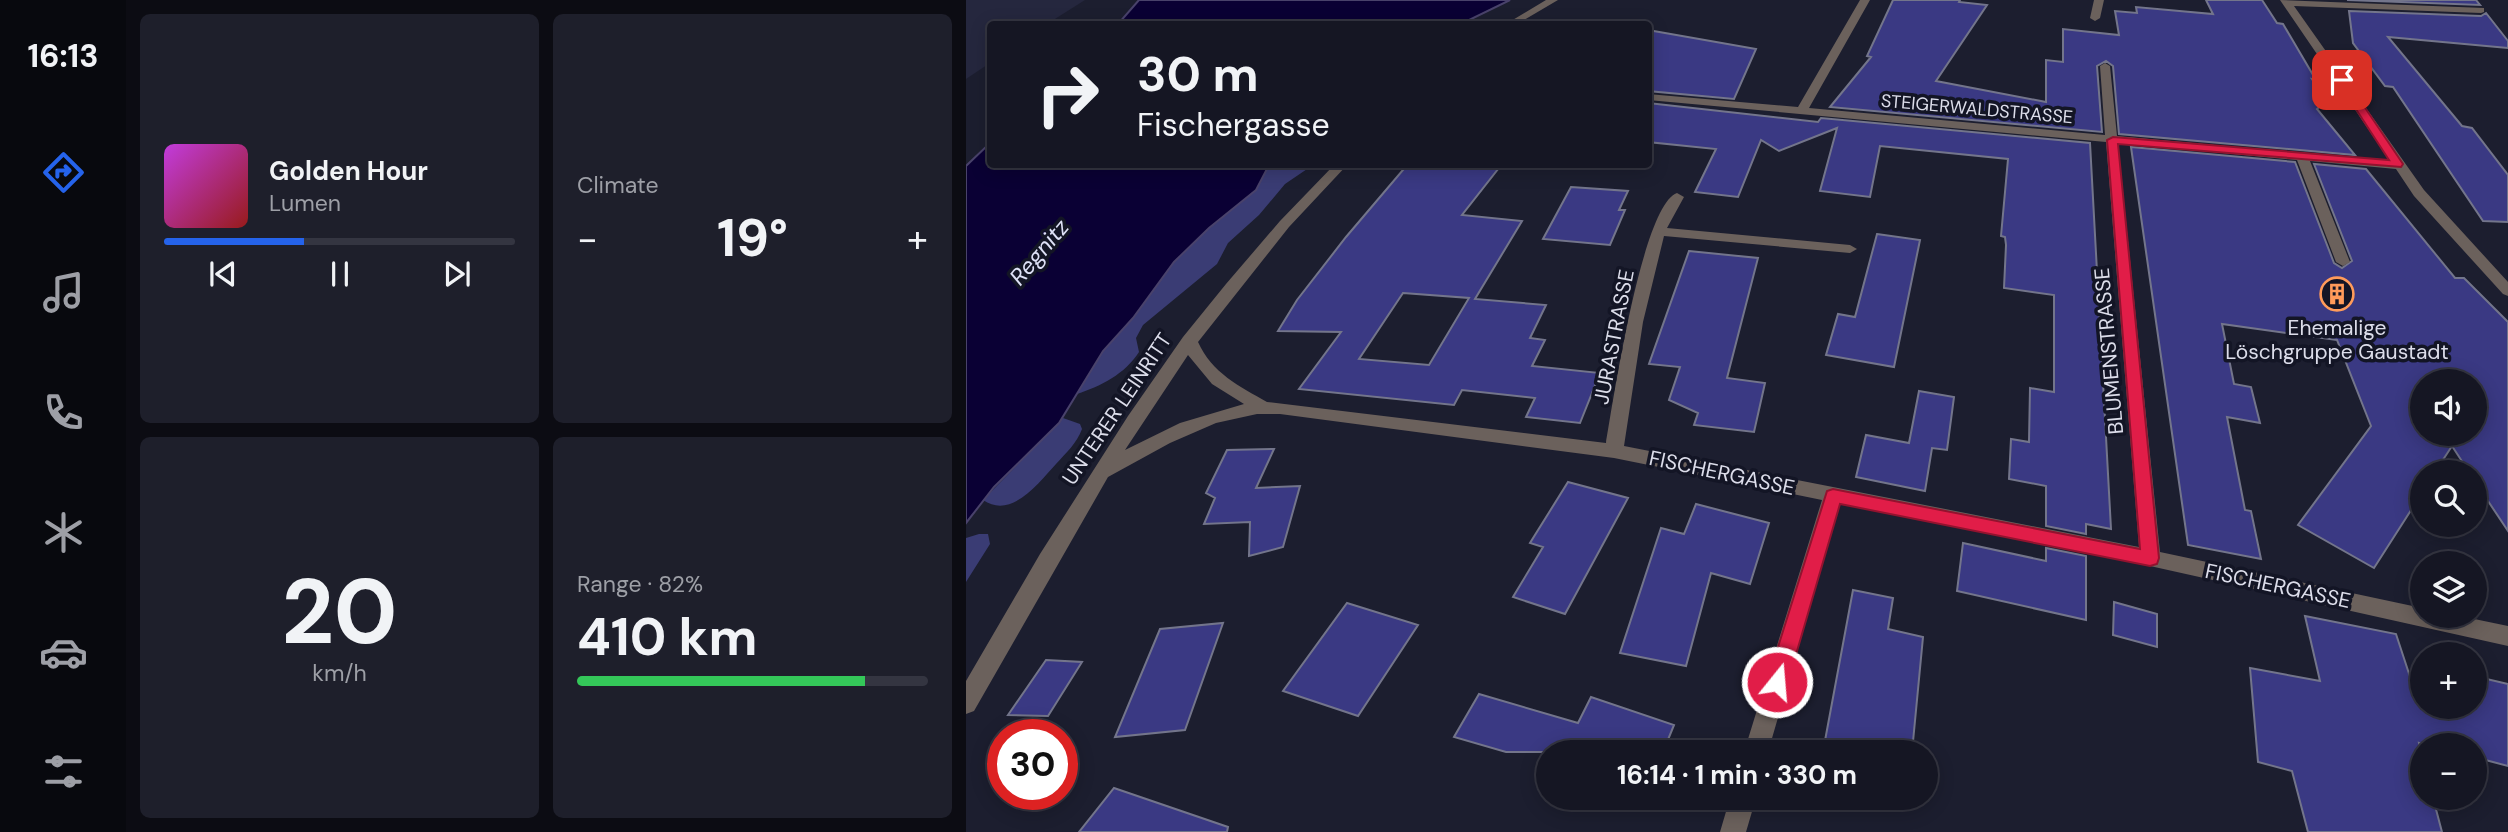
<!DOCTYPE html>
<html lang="en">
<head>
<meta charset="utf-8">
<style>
	body { margin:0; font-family:"DM Sans",sans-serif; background:#1e1f2b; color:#f1f3f6; height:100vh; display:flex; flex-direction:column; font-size:26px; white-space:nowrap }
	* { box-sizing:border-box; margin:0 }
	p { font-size:23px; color:#9d9fa6 }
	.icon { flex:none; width:38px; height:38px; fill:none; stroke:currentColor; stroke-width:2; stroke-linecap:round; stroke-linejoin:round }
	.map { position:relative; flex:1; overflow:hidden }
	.details { display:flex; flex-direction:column; gap:14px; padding:14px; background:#0c0c13; width:840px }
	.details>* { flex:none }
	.banner { position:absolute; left:21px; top:21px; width:665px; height:147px; border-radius:7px; box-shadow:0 4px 18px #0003,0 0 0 2px #343541; background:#151623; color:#f1f3f6; overflow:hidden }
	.fabs { position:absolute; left:1444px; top:369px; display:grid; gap:14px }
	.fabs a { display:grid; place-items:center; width:77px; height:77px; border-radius:50%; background:#151623; box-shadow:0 4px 18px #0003,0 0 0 2px #343541; font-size:35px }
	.speed { position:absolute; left:21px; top:719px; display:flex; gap:14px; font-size:35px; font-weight:700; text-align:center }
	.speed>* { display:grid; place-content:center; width:91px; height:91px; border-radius:50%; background:#151623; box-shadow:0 4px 18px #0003,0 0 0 2px #343541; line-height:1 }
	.speed .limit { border:10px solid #d22; background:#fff; color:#111 }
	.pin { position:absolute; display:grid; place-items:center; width:60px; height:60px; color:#fff; margin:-30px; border-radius:14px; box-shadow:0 4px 10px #0006 }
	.me { position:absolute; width:77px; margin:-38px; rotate:17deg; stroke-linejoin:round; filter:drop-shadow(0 0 5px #0008) }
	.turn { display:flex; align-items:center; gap:24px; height:147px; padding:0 35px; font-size:32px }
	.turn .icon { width:91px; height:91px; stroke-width:2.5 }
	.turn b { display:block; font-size:49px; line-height:60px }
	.big { font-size:52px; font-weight:700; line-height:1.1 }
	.details .card { flex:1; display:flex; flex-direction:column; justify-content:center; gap:10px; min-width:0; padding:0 24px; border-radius:10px; background:#1e1f2b }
	.details .dial { align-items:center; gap:0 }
	.dial b { font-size:91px; line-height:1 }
	.song { display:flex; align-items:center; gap:21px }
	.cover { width:84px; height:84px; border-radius:10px; background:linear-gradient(135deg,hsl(290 70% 55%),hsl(0 70% 35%)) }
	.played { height:7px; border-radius:4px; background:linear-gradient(90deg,#2563eb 40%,#343541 40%) }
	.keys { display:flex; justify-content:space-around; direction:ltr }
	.heat { display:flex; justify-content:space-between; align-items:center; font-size:38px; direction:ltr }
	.charge { height:10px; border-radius:5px; background:linear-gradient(90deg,#34c759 82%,#343541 0) }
	.details .tiles { flex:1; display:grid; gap:14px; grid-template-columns:repeat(2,1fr) }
	.trip { position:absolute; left:570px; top:740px; width:402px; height:70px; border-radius:35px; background:#151623; box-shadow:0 4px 18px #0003,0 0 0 2px #343541; font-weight:700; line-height:70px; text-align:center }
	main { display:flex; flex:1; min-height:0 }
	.dock { display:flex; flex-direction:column; width:126px; justify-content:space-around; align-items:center; background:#08090e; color:#9d9fa6 }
	.dock .icon { width:49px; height:49px }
	.dock .on { color:#2563eb }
	.dock b { font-size:32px; color:#f1f3f6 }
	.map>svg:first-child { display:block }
</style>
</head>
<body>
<main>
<nav class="dock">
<b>16:13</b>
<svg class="icon on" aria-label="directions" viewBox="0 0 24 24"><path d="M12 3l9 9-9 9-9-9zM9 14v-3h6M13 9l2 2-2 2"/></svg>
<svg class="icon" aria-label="music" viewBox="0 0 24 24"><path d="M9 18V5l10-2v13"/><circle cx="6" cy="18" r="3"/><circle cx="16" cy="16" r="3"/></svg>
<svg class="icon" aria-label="phone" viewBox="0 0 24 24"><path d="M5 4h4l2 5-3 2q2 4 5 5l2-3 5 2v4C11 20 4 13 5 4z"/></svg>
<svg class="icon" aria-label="climate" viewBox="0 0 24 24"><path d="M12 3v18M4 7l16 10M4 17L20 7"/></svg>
<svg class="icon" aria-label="car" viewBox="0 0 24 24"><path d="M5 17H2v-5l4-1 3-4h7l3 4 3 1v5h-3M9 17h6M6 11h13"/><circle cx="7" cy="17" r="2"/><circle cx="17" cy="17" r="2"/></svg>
<svg class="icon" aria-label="filters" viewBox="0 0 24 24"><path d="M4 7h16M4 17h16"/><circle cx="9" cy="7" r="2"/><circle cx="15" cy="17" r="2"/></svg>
</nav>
<section class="details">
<div class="tiles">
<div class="card">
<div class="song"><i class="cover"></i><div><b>Golden Hour</b><p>Lumen</p></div></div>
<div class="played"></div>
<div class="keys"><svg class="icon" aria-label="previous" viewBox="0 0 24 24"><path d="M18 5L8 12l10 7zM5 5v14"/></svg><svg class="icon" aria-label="pause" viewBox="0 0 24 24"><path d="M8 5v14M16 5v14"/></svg><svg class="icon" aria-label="next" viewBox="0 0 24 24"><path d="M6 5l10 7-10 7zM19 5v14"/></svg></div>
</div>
<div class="card"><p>Climate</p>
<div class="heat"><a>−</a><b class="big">19°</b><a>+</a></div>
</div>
<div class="card dial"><b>20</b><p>km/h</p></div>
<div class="card"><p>Range · 82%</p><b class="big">410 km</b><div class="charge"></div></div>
</div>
</section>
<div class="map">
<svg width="1542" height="832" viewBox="0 0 1542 832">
	<rect width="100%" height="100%" fill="#1c1e2f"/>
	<path fill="#25273e" d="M0,0H119L81,24H24V63L0,79Z"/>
	<path fill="#3a3c74" d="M303,165H347L319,184L293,215L262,243L251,264L177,325L170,338L173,352C159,374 135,386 111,394L137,351L167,318L208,262L243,228L290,190Z
		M97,418L114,424L116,429C111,443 100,453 90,464C73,482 46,520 17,500Z
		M13,534H22L24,544L0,582V538Z"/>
	<path fill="#0a0034" stroke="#49426b" stroke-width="2" d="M173,0H544L495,24H152Z
		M24,143V164L303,165L290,190L243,228L208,262L167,318L137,351L93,423L28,487L0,523V166Z"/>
	<path fill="#3a3983" stroke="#73758b" stroke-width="2" fill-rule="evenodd" d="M927,0H994L993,2L1021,5L970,81L1080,102V60L1097,62V29L1153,35L1149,11L1171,13L1170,7L1247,14L1240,0H1296L1311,23L1317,24L1350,80L1346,79L1360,101L1351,109L1389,155L1153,134L1147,66L1140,61L1131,66L1136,132L864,107L905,57L901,56Z
		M1381,0H1510L1514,5Z
		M1383,11L1515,16L1520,13L1542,41V48L1422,37L1496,126L1506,128L1542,175V222L1517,221L1427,87L1419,86L1387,43Z
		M682,30L790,49L768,99L682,91Z
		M682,103L852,122L855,118L1124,143L1145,529L1120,524V534L1080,526V486L1043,479L1045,439L1063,442L1064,388L1088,392V295L1038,288L1040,245L1039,237L1035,236L1042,159L914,146L904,197L854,191L871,128L813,151L795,140L772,197L729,192L750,149L682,142Z
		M1165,147L1329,162L1368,263L1376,268L1386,261L1348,164L1400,169L1489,278H1498L1542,322V531L1508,480V472H1503L1486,446L1469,472H1456V493L1408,568L1332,525L1405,426L1371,340L1256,324L1268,384L1285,387L1294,423L1261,417L1279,510L1285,511L1295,559L1222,545ZM1456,382H1508V434H1456Z
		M442,164H536L496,215L556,221L509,299L580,305L564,338L579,340L566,366L634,373L614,423L560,417L569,398L496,390L488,405L333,389L375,332L312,331L331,300L380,237ZM437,293L503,298L463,365L393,359Z
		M605,187L662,191L653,210H659L644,245L577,239Z
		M911,234L954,240L928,367L860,355L872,314L889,317Z
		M723,251L792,258L761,378L799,383L788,432L728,425L732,413L703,400L714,367L683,364Z
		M953,391L988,397L981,450L966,448L959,491L890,477L900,435L943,443Z
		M308,449L290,488L334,486L317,547L283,556L284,522L238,524L249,498L240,493L261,450Z
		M602,482L662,498L599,614L547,597L577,547L564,543Z
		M730,504L803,523L784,584L745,573L720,666L654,653L695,528L718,534Z
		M997,543L1080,561V548L1120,556V620L991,591Z
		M887,590L927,598L922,629L957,637L946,752H886L858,746Z
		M1148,602L1191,614V647L1147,635Z
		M381,603L452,625L392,716L317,691Z
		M1339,616L1430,634L1454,707H1508V676L1542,684V766L1508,757V746H1464L1453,743L1456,755V798H1467L1476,832H1342L1326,771L1292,762L1284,668L1354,681Z
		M257,623L219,730L149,737L194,629Z
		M80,660L116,662L82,716L42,715Z
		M513,694L612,723L625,697L708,725L697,752H540L488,737Z
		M148,788L262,827L261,832H113Z"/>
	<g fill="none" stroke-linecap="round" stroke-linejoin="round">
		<path fill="#6b615c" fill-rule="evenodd" d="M580,0H592L551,24H540Z
			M894,0H904L843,108L1139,135L1134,66L1139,63L1144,66L1151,136L1424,161L1314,0L1518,8V12L1515,13L1328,6L1458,190L1542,282V296L1537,294L1448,196L1430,169L1344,161L1384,262L1377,266L1370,262L1331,160L1152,143L1194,552L1456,608V616H1494L1542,626V646L1184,566L874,504L802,752H778L856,500L648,458L314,414H291L250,423L204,443L142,477L8,711L0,714V681L74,554L162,416L217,337L260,284L314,221L369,164H382L323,227L232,342C246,373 273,386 301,402L640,443C647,403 676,205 711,193L718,197L701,228L884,245L891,249L884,253L698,236L677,322L658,446L1173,547L1140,142L682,100V94L832,107ZM222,355L246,384L278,404L214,423L159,450Z
			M1128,0H1138L1134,18L1129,21L1124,18Z
			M764,798H790L780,832H754Z"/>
	</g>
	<path fill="#e11d48" stroke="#92132f" stroke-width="2" d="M1376,78H1379L1437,164L1435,167L1152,144L1193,558L1191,564L1184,566L874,504L822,682L819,689L811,692L804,689L801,682L861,491L867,489L1174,549L1141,140L1147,137L1423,160L1371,80Z"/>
	<defs>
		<symbol id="building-ring" viewBox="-11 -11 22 22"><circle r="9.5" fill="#131525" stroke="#ff9b5a" stroke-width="1.5"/><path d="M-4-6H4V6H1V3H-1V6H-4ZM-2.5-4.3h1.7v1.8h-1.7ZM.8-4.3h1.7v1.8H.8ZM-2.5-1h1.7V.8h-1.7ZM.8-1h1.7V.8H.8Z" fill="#ff9b5a"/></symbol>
	</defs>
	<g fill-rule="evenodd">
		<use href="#building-ring" x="1352" y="275" width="38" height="38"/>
	</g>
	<g text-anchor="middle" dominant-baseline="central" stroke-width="7" stroke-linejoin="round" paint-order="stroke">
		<g font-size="18" fill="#dcddea" stroke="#131525">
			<text transform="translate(1011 109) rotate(5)">STEIGERWALDSTRASSE</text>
		</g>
		<g font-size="21" fill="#dcddea" stroke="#131525">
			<text x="1371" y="328">Ehemalige<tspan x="1371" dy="24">Löschgruppe Gaustadt</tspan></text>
		</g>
		<g font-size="21" fill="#dcddea" stroke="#131525">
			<text transform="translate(648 337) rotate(-79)">JURASTRASSE</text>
			<text transform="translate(1143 351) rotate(-95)">BLUMENSTRASSE</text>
			<text transform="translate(151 409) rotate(-56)">UNTERER LEINRITT</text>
			<text transform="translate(756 473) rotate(12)">FISCHERGASSE</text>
			<text transform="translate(1312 586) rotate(12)">FISCHERGASSE</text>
		</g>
		<g font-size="23" font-style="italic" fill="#dee1f7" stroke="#131525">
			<text transform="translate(73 252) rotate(-50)">Regnitz</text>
		</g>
	</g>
</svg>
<div class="fabs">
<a><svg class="icon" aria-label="sound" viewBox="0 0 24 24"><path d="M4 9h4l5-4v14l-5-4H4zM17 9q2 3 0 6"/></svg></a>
<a><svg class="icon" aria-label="search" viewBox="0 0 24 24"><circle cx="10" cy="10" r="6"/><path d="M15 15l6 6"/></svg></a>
<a><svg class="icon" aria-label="layers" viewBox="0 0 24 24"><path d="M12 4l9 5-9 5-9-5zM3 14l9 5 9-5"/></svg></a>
<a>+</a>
<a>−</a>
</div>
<div class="speed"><div class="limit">30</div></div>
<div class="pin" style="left:1376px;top:80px;background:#d93025"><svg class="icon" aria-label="arrive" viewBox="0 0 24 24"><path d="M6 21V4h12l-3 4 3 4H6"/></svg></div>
<svg class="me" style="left:811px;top:682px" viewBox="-20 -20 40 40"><circle r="17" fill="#e11d48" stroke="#fff" stroke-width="3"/><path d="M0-11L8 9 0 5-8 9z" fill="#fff"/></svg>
<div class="trip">16:14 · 1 min · 330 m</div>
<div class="banner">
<div class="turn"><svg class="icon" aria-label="right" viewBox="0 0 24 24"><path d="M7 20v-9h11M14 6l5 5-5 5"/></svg><div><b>30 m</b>Fischergasse</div></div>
</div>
</div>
</main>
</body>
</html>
